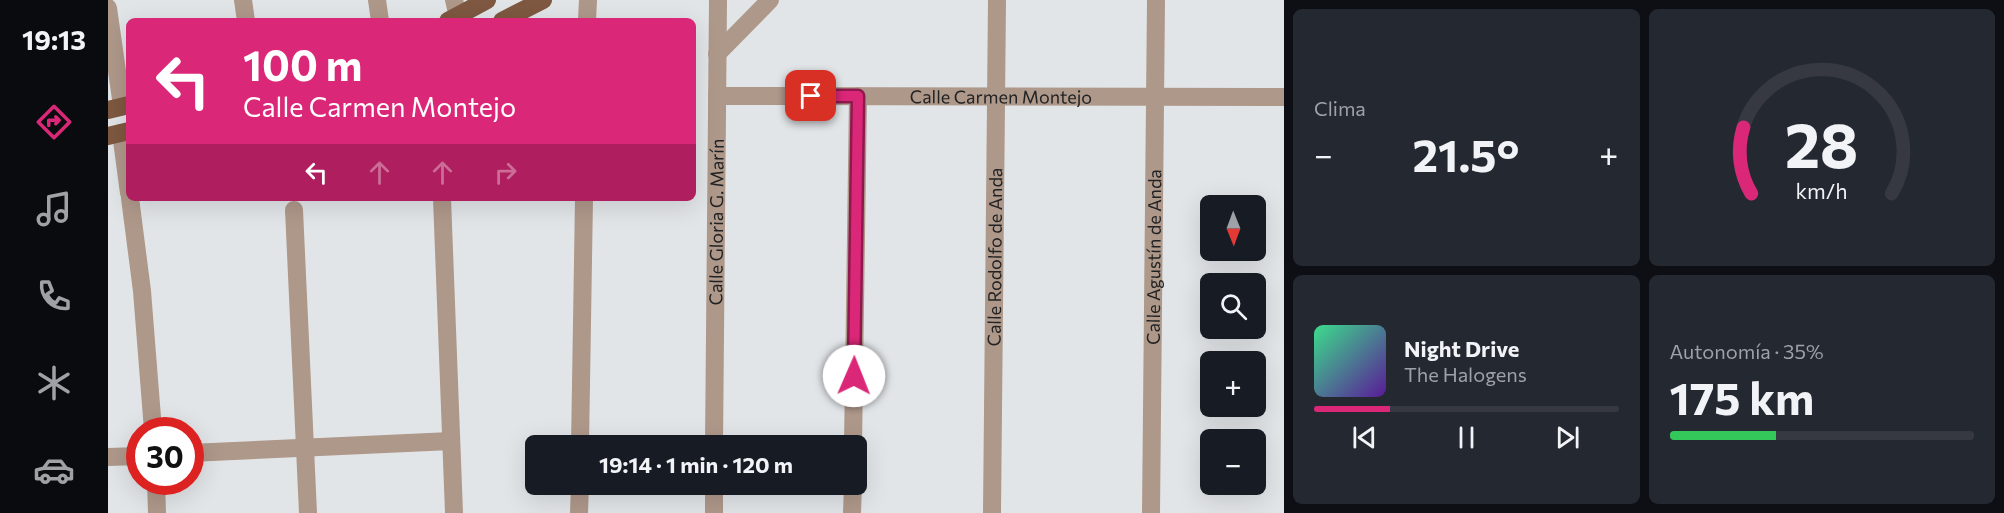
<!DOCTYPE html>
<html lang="es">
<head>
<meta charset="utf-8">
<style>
	body { margin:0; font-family:Commissioner,sans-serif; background:#242831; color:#f1f3f6; height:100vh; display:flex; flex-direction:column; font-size:22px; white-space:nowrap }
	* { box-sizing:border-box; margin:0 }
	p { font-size:20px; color:#9ea1a6 }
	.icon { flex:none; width:33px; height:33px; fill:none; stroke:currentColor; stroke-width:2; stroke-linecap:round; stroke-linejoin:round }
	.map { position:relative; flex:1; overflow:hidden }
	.side { display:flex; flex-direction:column; gap:9px; padding:9px; background:#0d0f14; width:720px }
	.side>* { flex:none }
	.guide { position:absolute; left:18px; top:18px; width:570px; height:183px; border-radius:9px; box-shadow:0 6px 24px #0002; background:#db2777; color:#fff; overflow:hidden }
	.needle { width:39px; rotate:179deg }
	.fabs { position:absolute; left:1092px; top:195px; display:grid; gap:12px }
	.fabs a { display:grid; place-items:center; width:66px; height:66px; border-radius:9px; background:#171b24; box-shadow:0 6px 24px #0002; font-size:30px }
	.speed { position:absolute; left:18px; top:417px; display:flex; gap:12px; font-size:30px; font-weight:700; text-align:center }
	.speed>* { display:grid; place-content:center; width:78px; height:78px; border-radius:50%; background:#171b24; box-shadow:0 6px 24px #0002; line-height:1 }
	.speed .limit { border:9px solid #d22; background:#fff; color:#111 }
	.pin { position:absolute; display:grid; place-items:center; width:51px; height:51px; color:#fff; margin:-26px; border-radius:12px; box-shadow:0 3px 9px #0006 }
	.me { position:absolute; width:66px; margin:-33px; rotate:1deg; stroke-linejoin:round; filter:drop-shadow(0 0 4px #0008) }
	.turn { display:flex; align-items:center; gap:21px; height:126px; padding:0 18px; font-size:27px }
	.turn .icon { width:78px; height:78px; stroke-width:2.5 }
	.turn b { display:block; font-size:42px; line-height:51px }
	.lanes { display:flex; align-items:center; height:57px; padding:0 18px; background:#0003; justify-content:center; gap:30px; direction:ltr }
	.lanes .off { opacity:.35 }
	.big { font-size:45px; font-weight:700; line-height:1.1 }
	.side .card { flex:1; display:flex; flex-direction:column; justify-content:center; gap:9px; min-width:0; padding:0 21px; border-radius:9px; background:#242831 }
	.side .dial { align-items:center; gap:0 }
	.dial svg { height:156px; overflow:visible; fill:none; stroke:#363941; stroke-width:7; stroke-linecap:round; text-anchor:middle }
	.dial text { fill:#f1f3f6; stroke:none }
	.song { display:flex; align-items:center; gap:18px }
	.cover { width:72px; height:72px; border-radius:9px; background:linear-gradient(135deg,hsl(150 70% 55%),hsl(270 70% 35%)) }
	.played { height:6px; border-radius:3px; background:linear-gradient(90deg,#db2777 25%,#363941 25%) }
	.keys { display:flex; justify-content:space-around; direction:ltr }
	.heat { display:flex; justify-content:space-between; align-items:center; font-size:33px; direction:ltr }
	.charge { height:9px; border-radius:4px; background:linear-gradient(90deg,#34c759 35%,#363941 0) }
	.side .tiles { flex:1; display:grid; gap:9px; grid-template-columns:repeat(2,1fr) }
	.trip { position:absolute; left:417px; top:435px; width:342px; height:60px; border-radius:9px; background:#171b24; box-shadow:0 6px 24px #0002; font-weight:700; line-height:60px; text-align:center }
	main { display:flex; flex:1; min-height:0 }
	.tabs { display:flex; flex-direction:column; width:108px; justify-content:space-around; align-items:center; background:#090b0e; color:#9ea1a6 }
	.tabs .icon { width:42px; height:42px }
	.tabs .on { color:#db2777 }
	.tabs b { font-size:27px; color:#f1f3f6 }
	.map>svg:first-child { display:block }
</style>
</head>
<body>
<main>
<nav class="tabs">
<b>19:13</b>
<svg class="icon on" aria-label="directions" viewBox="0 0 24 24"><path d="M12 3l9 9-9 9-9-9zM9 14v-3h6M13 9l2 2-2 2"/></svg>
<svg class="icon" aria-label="music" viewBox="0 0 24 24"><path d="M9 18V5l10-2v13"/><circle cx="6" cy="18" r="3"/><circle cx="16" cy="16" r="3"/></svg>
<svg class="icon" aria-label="phone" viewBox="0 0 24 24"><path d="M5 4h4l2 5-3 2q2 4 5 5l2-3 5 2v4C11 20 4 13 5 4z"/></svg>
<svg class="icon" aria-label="climate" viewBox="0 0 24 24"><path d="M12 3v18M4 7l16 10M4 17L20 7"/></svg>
<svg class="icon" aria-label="car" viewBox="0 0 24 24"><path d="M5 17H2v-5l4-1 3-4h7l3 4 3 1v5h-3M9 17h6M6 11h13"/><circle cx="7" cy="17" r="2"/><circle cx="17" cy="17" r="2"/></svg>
</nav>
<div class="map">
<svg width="1176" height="513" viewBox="0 0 1176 513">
	<rect width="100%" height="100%" fill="#e2e5e8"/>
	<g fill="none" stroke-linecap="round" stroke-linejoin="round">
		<g stroke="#ae988a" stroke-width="18">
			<path d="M135,0L138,21"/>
			<path d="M269,0L272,21"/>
			<path d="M346,0L351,21"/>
			<path d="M0,8L14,106"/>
			<path d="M479,21L480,0"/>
			<path d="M609,54L662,0"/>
			<path id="s1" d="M609,96L1176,97"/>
			<path d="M13,133L21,193"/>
			<path d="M22,198L34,291L45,430"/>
			<path d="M334,198L346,513"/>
			<path d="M186,210L200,513"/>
			<path d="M472,446L476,198"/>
			<path id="s2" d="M606,446L610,0"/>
			<path d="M745,446L750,96"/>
			<path d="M82,453L343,441"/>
			<path d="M0,457L32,456"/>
			<path d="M48,482L49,513"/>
			<path d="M471,513L472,484"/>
			<path d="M606,513V484"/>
			<path d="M744,513L745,484"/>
			<path id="s3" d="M884,513L889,0"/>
			<path id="s4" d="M1043,513L1048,0"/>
		</g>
		<path stroke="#7e5840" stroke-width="18" d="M340,21L379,0
			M394,21L435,0
			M0,110L21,105
			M0,136L21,131"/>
	</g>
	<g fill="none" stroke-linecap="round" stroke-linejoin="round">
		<defs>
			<path id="route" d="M703,96H750L746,376"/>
		</defs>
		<use href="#route" stroke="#8e194d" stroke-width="15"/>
		<use href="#route" stroke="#db2777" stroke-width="10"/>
	</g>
	<g text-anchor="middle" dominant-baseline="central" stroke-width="6" stroke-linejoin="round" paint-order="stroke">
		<g font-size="18" fill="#212223" stroke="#fff">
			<text stroke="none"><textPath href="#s1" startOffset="284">Calle Carmen Montejo</textPath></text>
			<text stroke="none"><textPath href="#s2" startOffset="224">Calle Gloria G. Marín</textPath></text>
			<text stroke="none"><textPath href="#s3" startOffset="256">Calle Rodolfo de Anda</textPath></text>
			<text stroke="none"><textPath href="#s4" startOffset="256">Calle Agustín de Anda</textPath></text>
		</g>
	</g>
</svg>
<div class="fabs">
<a><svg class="needle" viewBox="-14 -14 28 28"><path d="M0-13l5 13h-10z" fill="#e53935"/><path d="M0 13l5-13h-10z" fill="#9ea1a6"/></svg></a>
<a><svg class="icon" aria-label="search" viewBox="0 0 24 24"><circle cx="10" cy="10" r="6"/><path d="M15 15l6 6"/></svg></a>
<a>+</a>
<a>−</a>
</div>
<div class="speed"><div class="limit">30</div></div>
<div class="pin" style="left:703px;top:96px;background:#d93025"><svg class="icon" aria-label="arrive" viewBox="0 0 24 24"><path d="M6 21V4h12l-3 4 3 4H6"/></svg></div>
<svg class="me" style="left:746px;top:376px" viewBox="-20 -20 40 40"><circle r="19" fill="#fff"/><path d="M0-13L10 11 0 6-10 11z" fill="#db2777"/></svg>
<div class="trip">19:14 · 1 min · 120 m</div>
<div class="guide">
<div class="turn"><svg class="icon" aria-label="left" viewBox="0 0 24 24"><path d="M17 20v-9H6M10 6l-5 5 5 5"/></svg><div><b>100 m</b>Calle Carmen Montejo</div></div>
<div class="lanes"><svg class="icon" aria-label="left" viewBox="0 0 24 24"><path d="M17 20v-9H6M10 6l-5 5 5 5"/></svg><svg class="icon off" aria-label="ahead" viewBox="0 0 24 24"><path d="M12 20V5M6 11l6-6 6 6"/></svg><svg class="icon off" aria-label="ahead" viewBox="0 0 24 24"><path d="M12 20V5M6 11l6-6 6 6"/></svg><svg class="icon off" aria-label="right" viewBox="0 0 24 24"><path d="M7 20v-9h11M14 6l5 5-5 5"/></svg></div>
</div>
</div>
<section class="side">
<div class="tiles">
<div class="card"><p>Clima</p>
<div class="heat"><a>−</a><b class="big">21.5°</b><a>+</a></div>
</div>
<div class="card dial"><svg viewBox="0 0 100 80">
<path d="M14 69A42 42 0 1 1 86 69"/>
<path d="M14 69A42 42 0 0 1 10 35" stroke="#db2777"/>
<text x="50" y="56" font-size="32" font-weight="700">28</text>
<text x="50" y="72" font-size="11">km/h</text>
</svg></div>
<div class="card">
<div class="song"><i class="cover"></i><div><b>Night Drive</b><p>The Halogens</p></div></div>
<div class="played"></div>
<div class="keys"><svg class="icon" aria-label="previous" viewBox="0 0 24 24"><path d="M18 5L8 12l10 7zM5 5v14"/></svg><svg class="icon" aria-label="pause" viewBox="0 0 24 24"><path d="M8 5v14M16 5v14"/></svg><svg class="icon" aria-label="next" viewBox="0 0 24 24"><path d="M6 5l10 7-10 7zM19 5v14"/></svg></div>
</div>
<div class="card"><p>Autonomía · 35%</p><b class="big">175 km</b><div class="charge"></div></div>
</div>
</section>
</main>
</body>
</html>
